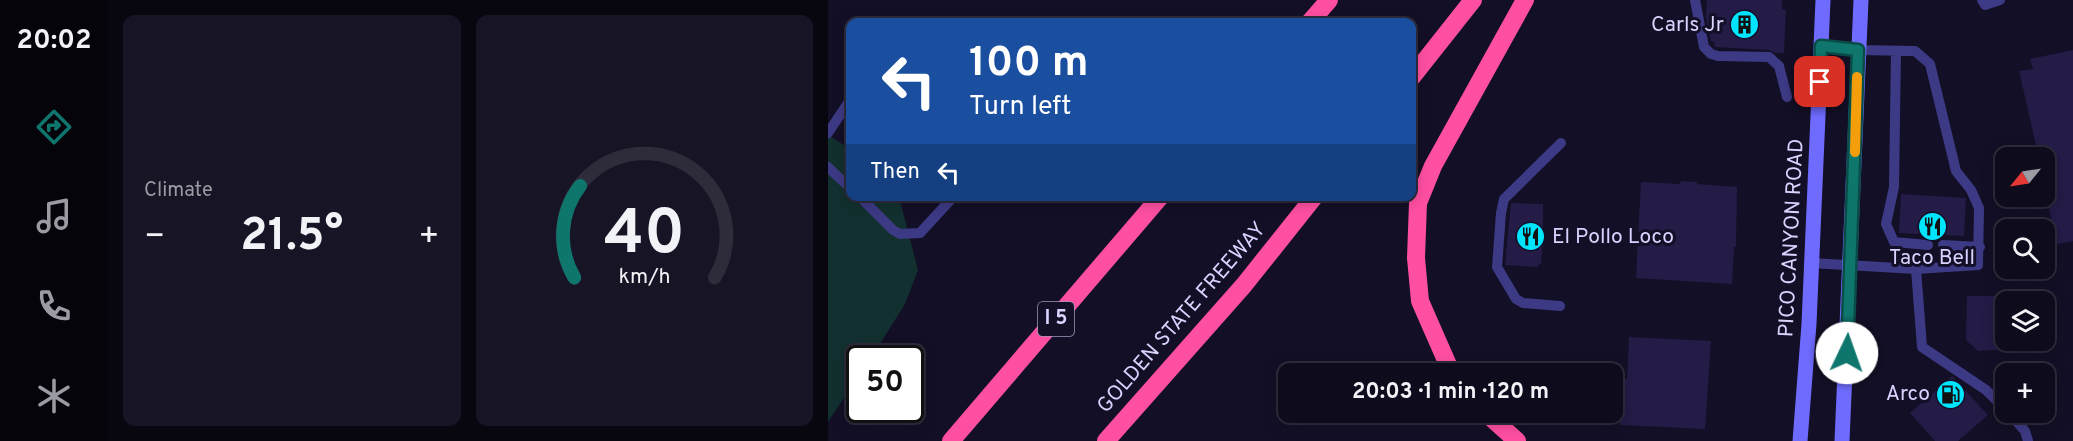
<!DOCTYPE html>
<html lang="en">
<head>
<meta charset="utf-8">
<style>
	body { margin:0; font-family:Overpass,sans-serif; background:#171425; color:#f1f3f6; height:100vh; display:flex; flex-direction:column; font-size:22px; white-space:nowrap }
	* { box-sizing:border-box; margin:0 }
	p { font-size:20px; color:#9b9ba3 }
	.icon { flex:none; width:33px; height:33px; fill:none; stroke:currentColor; stroke-width:2; stroke-linecap:round; stroke-linejoin:round }
	.map { position:relative; flex:1; overflow:hidden }
	.details { display:flex; flex-direction:column; gap:15px; padding:15px; background:#08060f; width:720px }
	.details>* { flex:none }
	.top-card { position:absolute; left:18px; top:18px; width:570px; height:183px; border-radius:12px; box-shadow:0 3px 15px #0003,0 0 0 2px #2e2b3b; background:#1a4fa0; color:#fff; overflow:hidden }
	.needle { width:39px; rotate:240deg }
	.fabs { position:absolute; left:1167px; top:147px; display:grid; gap:12px }
	.fabs a { display:grid; place-items:center; width:60px; height:60px; border-radius:12px; background:#0e0b1c; box-shadow:0 3px 15px #0003,0 0 0 2px #2e2b3b; font-size:30px }
	.speed { position:absolute; left:18px; top:345px; display:flex; gap:12px; font-size:30px; font-weight:700; text-align:center }
	.speed>* { display:grid; place-content:center; width:78px; height:78px; border-radius:50%; background:#0e0b1c; box-shadow:0 3px 15px #0003,0 0 0 2px #2e2b3b; line-height:1 }
	.speed .limit { border:3px solid #111; border-radius:9px; background:#fff; color:#111 }
	.pin { position:absolute; display:grid; place-items:center; width:51px; height:51px; color:#fff; margin:-26px; border-radius:12px; box-shadow:0 3px 9px #0006 }
	.me { position:absolute; width:66px; margin:-33px; rotate:3deg; stroke-linejoin:round; filter:drop-shadow(0 0 4px #0008) }
	.turn { display:flex; align-items:center; gap:21px; height:126px; padding:0 24px; font-size:27px }
	.turn .icon { width:78px; height:78px; stroke-width:2.5 }
	.turn b { display:block; font-size:42px; line-height:51px }
	.then { display:flex; align-items:center; height:57px; padding:0 24px; background:#0003; gap:12px; font-size:22px }
	.big { font-size:45px; font-weight:700; line-height:1.1 }
	.details .card { flex:1; display:flex; flex-direction:column; justify-content:center; gap:9px; min-width:0; padding:0 21px; border-radius:12px; background:#171425 }
	.details .dial { align-items:center; gap:0 }
	.dial svg { height:156px; overflow:visible; fill:none; stroke:#2e2b3b; stroke-width:7; stroke-linecap:round; text-anchor:middle }
	.dial text { fill:#f1f3f6; stroke:none }
	.heat { display:flex; justify-content:space-between; align-items:center; font-size:33px; direction:ltr }
	.details .tiles { flex:1; display:grid; gap:15px; grid-template-columns:repeat(2,1fr) }
	.trip { position:absolute; left:450px; top:363px; width:345px; height:60px; border-radius:12px; background:#0e0b1c; box-shadow:0 3px 15px #0003,0 0 0 2px #2e2b3b; font-weight:700; line-height:60px; text-align:center }
	main { display:flex; flex:1; min-height:0 }
	.menu { display:flex; flex-direction:column; width:108px; justify-content:space-around; align-items:center; background:#06040b; color:#9b9ba3 }
	.menu .icon { width:42px; height:42px }
	.menu .current { color:#0f766e }
	.menu b { font-size:27px; color:#f1f3f6 }
	.map>svg:first-child { display:block }
</style>
</head>
<body>
<main>
<nav class="menu">
<b>20:02</b>
<svg class="icon current" aria-label="directions" viewBox="0 0 24 24"><path d="M12 3l9 9-9 9-9-9zM9 14v-3h6M13 9l2 2-2 2"/></svg>
<svg class="icon" aria-label="music" viewBox="0 0 24 24"><path d="M9 18V5l10-2v13"/><circle cx="6" cy="18" r="3"/><circle cx="16" cy="16" r="3"/></svg>
<svg class="icon" aria-label="phone" viewBox="0 0 24 24"><path d="M5 4h4l2 5-3 2q2 4 5 5l2-3 5 2v4C11 20 4 13 5 4z"/></svg>
<svg class="icon" aria-label="climate" viewBox="0 0 24 24"><path d="M12 3v18M4 7l16 10M4 17L20 7"/></svg>
</nav>
<section class="details">
<div class="tiles">
<div class="card"><p>Climate</p>
<div class="heat"><a>−</a><b class="big">21.5°</b><a>+</a></div>
</div>
<div class="card dial"><svg viewBox="0 0 100 80">
<path d="M14 69A42 42 0 1 1 86 69"/>
<path d="M14 69A42 42 0 0 1 17 22" stroke="#0f766e"/>
<text x="50" y="56" font-size="32" font-weight="700">40</text>
<text x="50" y="72" font-size="11">km/h</text>
</svg></div>
</div>
</section>
<div class="map">
<svg width="1245" height="441" viewBox="0 0 1245 441">
	<rect width="100%" height="100%" fill="#130f26"/>
	<path fill="#12302f" d="M0,135L22,149V196L71,197L90,270L77,304L43,358H32L31,375L0,422Z"/>
	<path fill="#241b47" d="M879,0H954V9L958,10L956,53H947L941,50L887,47L886,42L883,41L878,17Z
		M1245,50V241L1229,244L1216,188V158H1211L1191,71L1205,69L1202,59Z
		M853,181L869,182V184L909,187L908,247H906L904,284L808,278L813,182L852,184Z
		M1073,194L1138,198L1136,236L1071,233Z
		M683,203L715,204V241L713,264H710V267L677,265Z
		M1139,296H1178V349L1150,351L1138,340Z
		M801,337L883,341L877,429L792,425L791,378L799,379Z
		M1124,376L1160,415L1130,441H1107L1082,413Z"/>
	<g fill="none" stroke-linecap="round" stroke-linejoin="round">
		<path stroke="#3d3a85" stroke-width="10" d="M867,0L876,47L883,54L890,56L941,57L951,66L959,97
			M1154,0L1157,5L1172,0
			M993,46L1030,50L1087,51L1102,64L1128,171L1143,190L1151,208L1150,265L1088,269
			M1068,51L1066,187L1058,224L1066,242L1100,245
			M0,133L22,100
			M0,167L22,188
			M31,196L65,230L72,234L92,233L126,196
			M1115,245L1152,247
			M983,263L1088,269L1094,347L1158,390L1178,410
			M732,306L695,303L688,299L669,267L673,213L676,199L733,143
			M1180,412L1197,431L1200,441"/>
		<path stroke="#6f6bff" stroke-width="15" d="M972,441L981,324L995,0
			M1014,441L1033,0"/>
		<path stroke="#ff4fa3" stroke-width="18" d="M482,22L501,0
			M584,77L645,0
			M624,374L592,301L588,258L590,203L605,166L697,0
			M657,412L689,441
			M123,441L333,196
			M278,441L416,285L487,196"/>
	</g>
	<g fill="none" stroke-linecap="round" stroke-linejoin="round">
		<defs>
			<path id="route" d="M992,82L993,46L1030,50L1019,353"/>
		</defs>
		<use href="#route" stroke="#0a4d48" stroke-width="15"/>
		<use href="#route" stroke="#0f766e" stroke-width="10"/>
		<path stroke="#f59e0b" stroke-width="10" d="M1027,152L1029,77"/>
	</g>
	<defs>
		<symbol id="building-disc" viewBox="-11 -11 22 22"><circle r="9.5" fill="#00e5ff" stroke="#130f26"/><path d="M-4-6H4V6H1V3H-1V6H-4ZM-2.5-4.3h1.7v1.8h-1.7ZM.8-4.3h1.7v1.8H.8ZM-2.5-1h1.7V.8h-1.7ZM.8-1h1.7V.8H.8Z" fill="#111"/></symbol>
		<symbol id="restaurant-disc" viewBox="-11 -11 22 22"><circle r="9.5" fill="#00e5ff" stroke="#130f26"/><path d="M-5-6h1v4h1v-4h1v4h1v-4h1v5L-1.5 .5V6h-2V.5L-5-1ZM5-6V6H3V1.5H1.5Q1.5-4 5-6Z" fill="#111"/></symbol>
		<symbol id="fuel-disc" viewBox="-11 -11 22 22"><circle r="9.5" fill="#00e5ff" stroke="#130f26"/><path d="M-5.5-6h7V0h2V4h1.3V-2.5L3-4.5l.8-.8L6-3V5H2.5V1h-1V6h-7ZM-4.2-4.7v3.2H.2V-4.7Z" fill="#111"/></symbol>
	</defs>
	<g fill-rule="evenodd">
		<use href="#building-disc" x="900" y="8" width="33" height="33"/>
		<use href="#restaurant-disc" x="1088" y="210" width="33" height="33"/>
		<use href="#restaurant-disc" x="686" y="220" width="33" height="33"/>
		<use href="#fuel-disc" x="1106" y="378" width="33" height="33"/>
	</g>
	<g text-anchor="middle" dominant-baseline="central" stroke-width="6" stroke-linejoin="round" paint-order="stroke">
		<rect fill="#130f26" stroke="#9e99be" stroke-width="1.5" x="210" y="302" width="36" height="34" rx="4.5"/>
		<g font-size="20" font-weight="bold" fill="#d9d4ff">
			<text x="228" y="319">I 5</text>
		</g>
		<g font-size="21" fill="#d9d4ff" stroke="#130f26" text-anchor="end">
			<text x="896" y="25">Carls Jr</text>
			<text x="724" y="237" text-anchor="start">El Pollo Loco</text>
			<text x="1104" y="258" text-anchor="middle">Taco Bell</text>
			<text x="1102" y="394">Arco</text>
		</g>
		<g font-size="21" fill="#d9d4ff" stroke="#130f26">
			<text transform="translate(964 238) rotate(-87)">PICO CANYON ROAD</text>
			<text transform="translate(354 318) rotate(-49)">GOLDEN STATE FREEWAY</text>
		</g>
	</g>
</svg>
<div class="fabs">
<a><svg class="needle" viewBox="-14 -14 28 28"><path d="M0-13l5 13h-10z" fill="#e53935"/><path d="M0 13l5-13h-10z" fill="#9b9ba3"/></svg></a>
<a><svg class="icon" aria-label="search" viewBox="0 0 24 24"><circle cx="10" cy="10" r="6"/><path d="M15 15l6 6"/></svg></a>
<a><svg class="icon" aria-label="layers" viewBox="0 0 24 24"><path d="M12 4l9 5-9 5-9-5zM3 14l9 5 9-5"/></svg></a>
<a>+</a>
</div>
<div class="speed"><div class="limit">50</div></div>
<div class="pin" style="left:992px;top:82px;background:#d93025"><svg class="icon" aria-label="arrive" viewBox="0 0 24 24"><path d="M6 21V4h12l-3 4 3 4H6"/></svg></div>
<svg class="me" style="left:1019px;top:353px" viewBox="-20 -20 40 40"><circle r="19" fill="#fff"/><path d="M0-13L10 11 0 6-10 11z" fill="#0f766e"/></svg>
<div class="trip">20:03 · 1 min · 120 m</div>
<div class="top-card">
<div class="turn"><svg class="icon" aria-label="left" viewBox="0 0 24 24"><path d="M17 20v-9H6M10 6l-5 5 5 5"/></svg><div><b>100 m</b>Turn left</div></div>
<div class="then">Then<svg class="icon" aria-label="left" viewBox="0 0 24 24"><path d="M17 20v-9H6M10 6l-5 5 5 5"/></svg></div>
</div>
</div>
</main>
</body>
</html>
